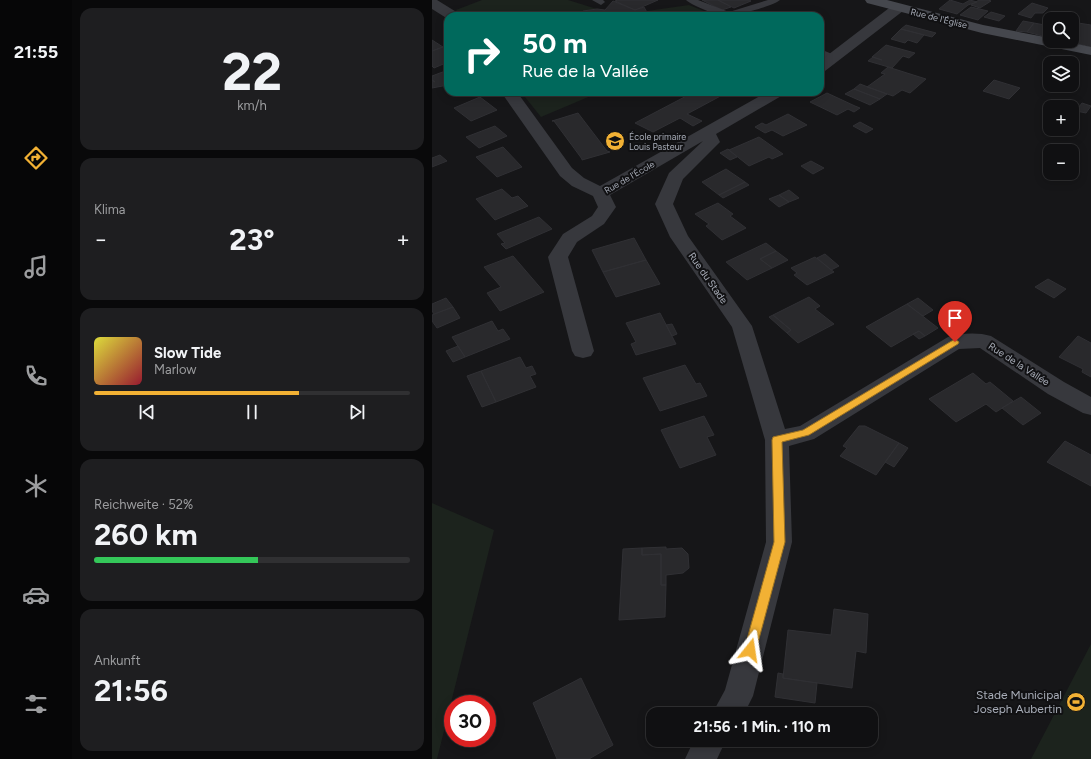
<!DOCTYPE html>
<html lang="de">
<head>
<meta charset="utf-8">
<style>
	body { margin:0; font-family:Figtree,sans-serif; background:#1e1e20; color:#f1f3f6; height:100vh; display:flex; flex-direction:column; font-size:15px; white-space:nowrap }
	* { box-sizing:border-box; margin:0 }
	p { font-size:13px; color:#9c9d9f }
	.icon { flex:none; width:22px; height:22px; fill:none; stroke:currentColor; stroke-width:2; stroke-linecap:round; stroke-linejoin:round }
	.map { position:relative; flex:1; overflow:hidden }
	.details { display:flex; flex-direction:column; gap:8px; padding:8px; background:#09090a; width:360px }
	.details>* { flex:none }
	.top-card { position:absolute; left:12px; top:12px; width:380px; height:84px; border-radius:12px; box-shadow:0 2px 10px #0003,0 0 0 1px #303032; background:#00695c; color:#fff; overflow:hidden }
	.fabs { position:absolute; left:611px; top:12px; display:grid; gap:8px }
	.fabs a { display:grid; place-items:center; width:36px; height:36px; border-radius:8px; background:#101012; box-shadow:0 2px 10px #0003,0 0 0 1px #303032; font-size:20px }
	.speed { position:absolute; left:12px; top:695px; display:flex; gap:8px; font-size:20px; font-weight:700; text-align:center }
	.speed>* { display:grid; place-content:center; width:52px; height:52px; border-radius:50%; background:#101012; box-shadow:0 2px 10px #0003,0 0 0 1px #303032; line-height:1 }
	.speed .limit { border:6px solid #d22; background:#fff; color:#111 }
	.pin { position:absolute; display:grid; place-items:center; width:34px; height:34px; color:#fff; margin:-41px -17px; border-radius:50% 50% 50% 0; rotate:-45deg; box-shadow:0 0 4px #0007 }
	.pin .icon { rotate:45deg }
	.me { position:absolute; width:44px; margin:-22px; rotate:15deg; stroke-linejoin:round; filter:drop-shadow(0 0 3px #0008) }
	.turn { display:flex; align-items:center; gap:14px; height:84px; padding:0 12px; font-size:18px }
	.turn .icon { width:52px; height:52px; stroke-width:2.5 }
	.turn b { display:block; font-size:28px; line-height:34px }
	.big { font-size:30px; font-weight:700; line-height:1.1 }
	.details .card { flex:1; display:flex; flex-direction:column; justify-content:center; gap:6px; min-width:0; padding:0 14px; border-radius:12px; background:#1e1e20 }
	.details .dial { align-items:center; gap:0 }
	.dial b { font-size:52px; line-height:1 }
	.song { display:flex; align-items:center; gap:12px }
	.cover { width:48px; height:48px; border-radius:6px; background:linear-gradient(135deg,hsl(60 70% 55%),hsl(350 70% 35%)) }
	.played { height:4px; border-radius:2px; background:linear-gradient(90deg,#f2b134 65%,#303032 65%) }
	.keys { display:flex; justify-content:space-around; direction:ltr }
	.heat { display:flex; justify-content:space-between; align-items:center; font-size:22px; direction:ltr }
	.charge { height:6px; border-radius:3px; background:linear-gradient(90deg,#34c759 52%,#303032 0) }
	.trip { position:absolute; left:214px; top:707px; width:232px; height:40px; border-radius:12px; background:#101012; box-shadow:0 2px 10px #0003,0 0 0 1px #303032; font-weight:700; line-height:40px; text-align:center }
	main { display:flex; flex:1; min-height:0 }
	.tabs { display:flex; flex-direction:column; width:72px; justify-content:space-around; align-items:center; background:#060607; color:#9c9d9f }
	.tabs .icon { width:28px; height:28px }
	.tabs .active { color:#f2b134 }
	.tabs b { font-size:18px; color:#f1f3f6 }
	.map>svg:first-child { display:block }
</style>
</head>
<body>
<main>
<nav class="tabs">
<b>21:55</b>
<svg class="icon active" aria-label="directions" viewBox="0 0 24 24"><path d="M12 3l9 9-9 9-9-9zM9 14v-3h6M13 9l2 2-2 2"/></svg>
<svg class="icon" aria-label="music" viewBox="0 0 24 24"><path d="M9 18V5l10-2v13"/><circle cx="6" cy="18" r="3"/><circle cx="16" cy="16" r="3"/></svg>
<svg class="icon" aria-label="phone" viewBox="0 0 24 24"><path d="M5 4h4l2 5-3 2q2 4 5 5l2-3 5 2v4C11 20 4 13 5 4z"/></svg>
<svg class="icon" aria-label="climate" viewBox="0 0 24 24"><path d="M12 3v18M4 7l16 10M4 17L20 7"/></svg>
<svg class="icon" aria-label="car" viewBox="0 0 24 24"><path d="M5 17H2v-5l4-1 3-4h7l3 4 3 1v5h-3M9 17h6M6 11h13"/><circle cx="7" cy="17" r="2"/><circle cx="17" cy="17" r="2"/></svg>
<svg class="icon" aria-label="filters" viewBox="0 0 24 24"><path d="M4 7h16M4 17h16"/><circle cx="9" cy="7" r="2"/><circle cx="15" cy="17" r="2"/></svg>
</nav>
<section class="details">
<div class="card dial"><b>22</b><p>km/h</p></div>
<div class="card"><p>Klima</p>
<div class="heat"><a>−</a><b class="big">23°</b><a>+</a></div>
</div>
<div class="card">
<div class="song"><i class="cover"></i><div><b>Slow Tide</b><p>Marlow</p></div></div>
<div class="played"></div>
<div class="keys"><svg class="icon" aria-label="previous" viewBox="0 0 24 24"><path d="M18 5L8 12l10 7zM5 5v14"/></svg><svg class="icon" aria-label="pause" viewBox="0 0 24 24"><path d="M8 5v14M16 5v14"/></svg><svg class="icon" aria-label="next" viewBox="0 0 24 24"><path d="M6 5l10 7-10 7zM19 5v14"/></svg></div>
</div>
<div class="card"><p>Reichweite · 52%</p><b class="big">260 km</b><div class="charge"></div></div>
<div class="card"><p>Ankunft</p><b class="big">21:56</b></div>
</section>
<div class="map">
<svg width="659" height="759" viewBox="0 0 659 759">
	<rect width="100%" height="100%" fill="#161618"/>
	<path fill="#1c231d" d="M50,0H136L165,9L151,11L146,16H30L24,10Z
		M257,5L284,16H217L215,11Z
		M89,92H168L109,117Z
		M0,503L62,530L5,759H0Z
		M659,644V759H599Z"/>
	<path fill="#29292c" stroke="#303034" d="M186,0H226L203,10L183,1Z
		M270,0H286L299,7L290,10Z
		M286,0H317L319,1L302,8Z
		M518,0L531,4L538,0L545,2L536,5L525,14L507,9Z
		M547,0H556L559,1L548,8L539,5Z
		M181,1L203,10L212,7L217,16H146L151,11L165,9L173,10Z
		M600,3L616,8L611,13H603L599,18L586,14Z
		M539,7L556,11L546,20L528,15Z
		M559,12L573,16L567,21L552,17Z
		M591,21L602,23L595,32L584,31Z
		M640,22L659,25V47L633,41H640Z
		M602,23L618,26V38L595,32Z
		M474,25L504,33L500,37L469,29Z
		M469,29L492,35L485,43L476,40L473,43L459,39Z
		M0,40L11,47L0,51Z
		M454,45L483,53L477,58L471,56L460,68L436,61L441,57L450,60L440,57Z
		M11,47L16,50V62L2,68L0,66V51Z
		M456,67L494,79L478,93L470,90L461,96L435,87L453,74L449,73Z
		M16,70V85L0,88V80L3,82L0,80V76Z
		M562,80L588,88L577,99L551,91Z
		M428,84L455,94L448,99L422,89Z
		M422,89L448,99L438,105L413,94Z
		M262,92H296L255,114L270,121L261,126L248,118L221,132L203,123Z
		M395,93L423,106L428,108L422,112L416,109L405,115L378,102Z
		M48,97L65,110L39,121L22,108Z
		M650,103L659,106L654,113L644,111Z
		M146,113L175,151L178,152L150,160V159L122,121H120Z
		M356,114L375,125L351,136L340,130L333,133L323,127L330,123L334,125Z
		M428,122L441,129L434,133L421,126Z
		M63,126L75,136L47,148L34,137Z
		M327,137L351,154L340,159L337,157L317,166L297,150Z
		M71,147L90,167L65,177L44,157Z
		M296,149L297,150L305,157L298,160L288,153Z
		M8,155L15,161L0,167V158Z
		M379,161L392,168L381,174L369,166Z
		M294,169L313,182L287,195L270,182Z
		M313,182L317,185L291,198L287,195Z
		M70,189L80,198L86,196L96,206L63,220L44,199Z
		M357,190L367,198L357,202L347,195Z
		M347,195L357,202L347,207L337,199Z
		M286,203L301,214L298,216L314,228L290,240L274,226L277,224L263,214Z
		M107,217L120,229L74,249L69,244L73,243L65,234Z
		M202,238L214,260L171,272L160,250Z
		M334,243L344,251L328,259L340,268L315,280L294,262Z
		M344,251L356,260L340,268L328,259Z
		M393,254L407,266L399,270L385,258Z
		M81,256L112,292L68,311L55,293L69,287L52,267Z
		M383,257L402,272L375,285L362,275L365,273L359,268Z
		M214,260L228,284L184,297L171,272Z
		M616,279L634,289L622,298L603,287Z
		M377,297L388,306L383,309L402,324L366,343L355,333L359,330L341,315Z
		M14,298L21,307L2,314L0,311V304Z
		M486,298L501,310L491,316L475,304Z
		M475,304L506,328L493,336L487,331L459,347L434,327Z
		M21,307L28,318L5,328L0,321V315Z
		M228,313L244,344L204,355L199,344L204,342L194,323Z
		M341,315L359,330L355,333L337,317Z
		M60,321L66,331L71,329L78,339L33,357L20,337Z
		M240,324L245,334L240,336L234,325Z
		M487,331L493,336L487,339L481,334Z
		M646,336L659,343V377L650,372L651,369L627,357Z
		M26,346L33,357L21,362L14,351Z
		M88,357L94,368L100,366L104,374L98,376L104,387L64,402L49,371Z
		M253,365L264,384L268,383L275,396L228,411L211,378Z
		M49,371L64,402L50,407L35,376Z
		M541,373L554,384L558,382L581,401L564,412L554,404L524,422L497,399Z
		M589,397L609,413L591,425L570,408Z
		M272,416L282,435L275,437L284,455L248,468L229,430Z
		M427,426H433L467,443L444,475L408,456L415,448L411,446Z
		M633,441L659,455V486L615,462Z
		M467,443L476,448L462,467L453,462Z
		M234,547V549L250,548L256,554L257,568L251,573L234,575V585H229V554L210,555V548Z
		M210,548V555L229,554V585H234L233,617L187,620L191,549Z
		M402,609L436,614L434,653L424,651L420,688L351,678L356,630L399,635Z
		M346,673L351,674V678L385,683L383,703L343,697Z
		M149,678L181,745L157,759H125L101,703Z
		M381,707L408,711V714H380Z"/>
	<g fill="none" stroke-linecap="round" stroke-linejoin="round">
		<path fill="#37383d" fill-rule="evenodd" d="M160,0H171L173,2L169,5Z
			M254,0H266L297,12L336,0H348C342,6 300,17 292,16C284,15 259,5 254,0Z
			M388,49L405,56L407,58L402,61L388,55Z"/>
		<path fill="#37383d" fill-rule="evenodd" d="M0,0H5L26,13L28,16H16V19L0,9Z
			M466,4L471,5L473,8L471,11L393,71L388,72V61L461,5Z
			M69,92H85L140,168L152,178L168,186L335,92H354L351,95L284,134L288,142L251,179L241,204L256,236L320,326L353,429L368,426L516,337C529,333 546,332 559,336L632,382L659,397V415L651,413L616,394L548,348L527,349L382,439L357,446L360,542L321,696L312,714H280L293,690L334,542L333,440L300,327L238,237L223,204L237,173L271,141L178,195L184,207L172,224L145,242L136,257L162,351L159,356L151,358L143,356L140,351L116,257L131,234L160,216L166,207L161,196L140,186L128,176Z
			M262,740H294L285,759H253Z"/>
		<path fill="#45474d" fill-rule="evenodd" d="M433,0H455L551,25L618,38V41H631L659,47V55L550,33L435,3Z"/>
	</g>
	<path fill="#f2b134" stroke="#9d7322" d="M523,339L527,342L526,344L377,435L350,442L353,542L324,650L322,653L318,655L314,653L312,650L342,542L340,440L341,437L371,430Z"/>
	<defs>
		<symbol id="school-disc" viewBox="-11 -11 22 22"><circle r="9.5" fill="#f2b134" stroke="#111113"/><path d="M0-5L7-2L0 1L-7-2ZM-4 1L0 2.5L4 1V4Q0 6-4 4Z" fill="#111"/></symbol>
		<symbol id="stadium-disc" viewBox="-11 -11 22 22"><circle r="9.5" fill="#f2b134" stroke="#111113"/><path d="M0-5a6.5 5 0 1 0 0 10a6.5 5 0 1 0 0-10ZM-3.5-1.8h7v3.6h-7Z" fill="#111"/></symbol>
	</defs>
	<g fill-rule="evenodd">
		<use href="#school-disc" x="172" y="130" width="22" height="22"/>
		<use href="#stadium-disc" x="633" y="691" width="22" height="22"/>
	</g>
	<g text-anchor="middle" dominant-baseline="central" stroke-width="4" stroke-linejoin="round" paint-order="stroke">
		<g font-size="9" fill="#a8adb8" stroke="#111113">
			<text transform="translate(507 18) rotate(14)">Rue de l'Église</text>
			<text transform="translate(197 177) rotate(-30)">Rue de l'École</text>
		</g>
		<g font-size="9" fill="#a8adb8" stroke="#111113" text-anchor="start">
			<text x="197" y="136">École primaire<tspan x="197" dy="10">Louis Pasteur</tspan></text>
		</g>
		<g font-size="10" fill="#a8adb8" stroke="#111113">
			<text transform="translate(276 278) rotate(55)">Rue du Stade</text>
			<text transform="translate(587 364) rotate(33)">Rue de la Vallée</text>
		</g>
		<g font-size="12" fill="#a8adb8" stroke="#111113" text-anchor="end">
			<text x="630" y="695">Stade Municipal<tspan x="630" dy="14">Joseph Aubertin</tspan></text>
		</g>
	</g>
</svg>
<div class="fabs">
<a><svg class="icon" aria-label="search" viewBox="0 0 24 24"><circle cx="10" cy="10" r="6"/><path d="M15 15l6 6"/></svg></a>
<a><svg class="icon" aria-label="layers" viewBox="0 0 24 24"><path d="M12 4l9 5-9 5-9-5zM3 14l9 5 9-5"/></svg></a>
<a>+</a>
<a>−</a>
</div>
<div class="speed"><div class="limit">30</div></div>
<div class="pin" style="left:523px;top:342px;background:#d93025"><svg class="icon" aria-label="arrive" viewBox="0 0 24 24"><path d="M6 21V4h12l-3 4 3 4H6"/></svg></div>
<svg class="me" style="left:318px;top:650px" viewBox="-20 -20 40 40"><path d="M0-17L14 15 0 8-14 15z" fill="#f2b134" stroke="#fff" stroke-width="4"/></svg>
<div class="trip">21:56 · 1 Min. · 110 m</div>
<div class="top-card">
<div class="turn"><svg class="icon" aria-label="right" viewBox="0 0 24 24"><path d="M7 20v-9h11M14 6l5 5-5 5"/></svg><div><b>50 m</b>Rue de la Vallée</div></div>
</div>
</div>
</main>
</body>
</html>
